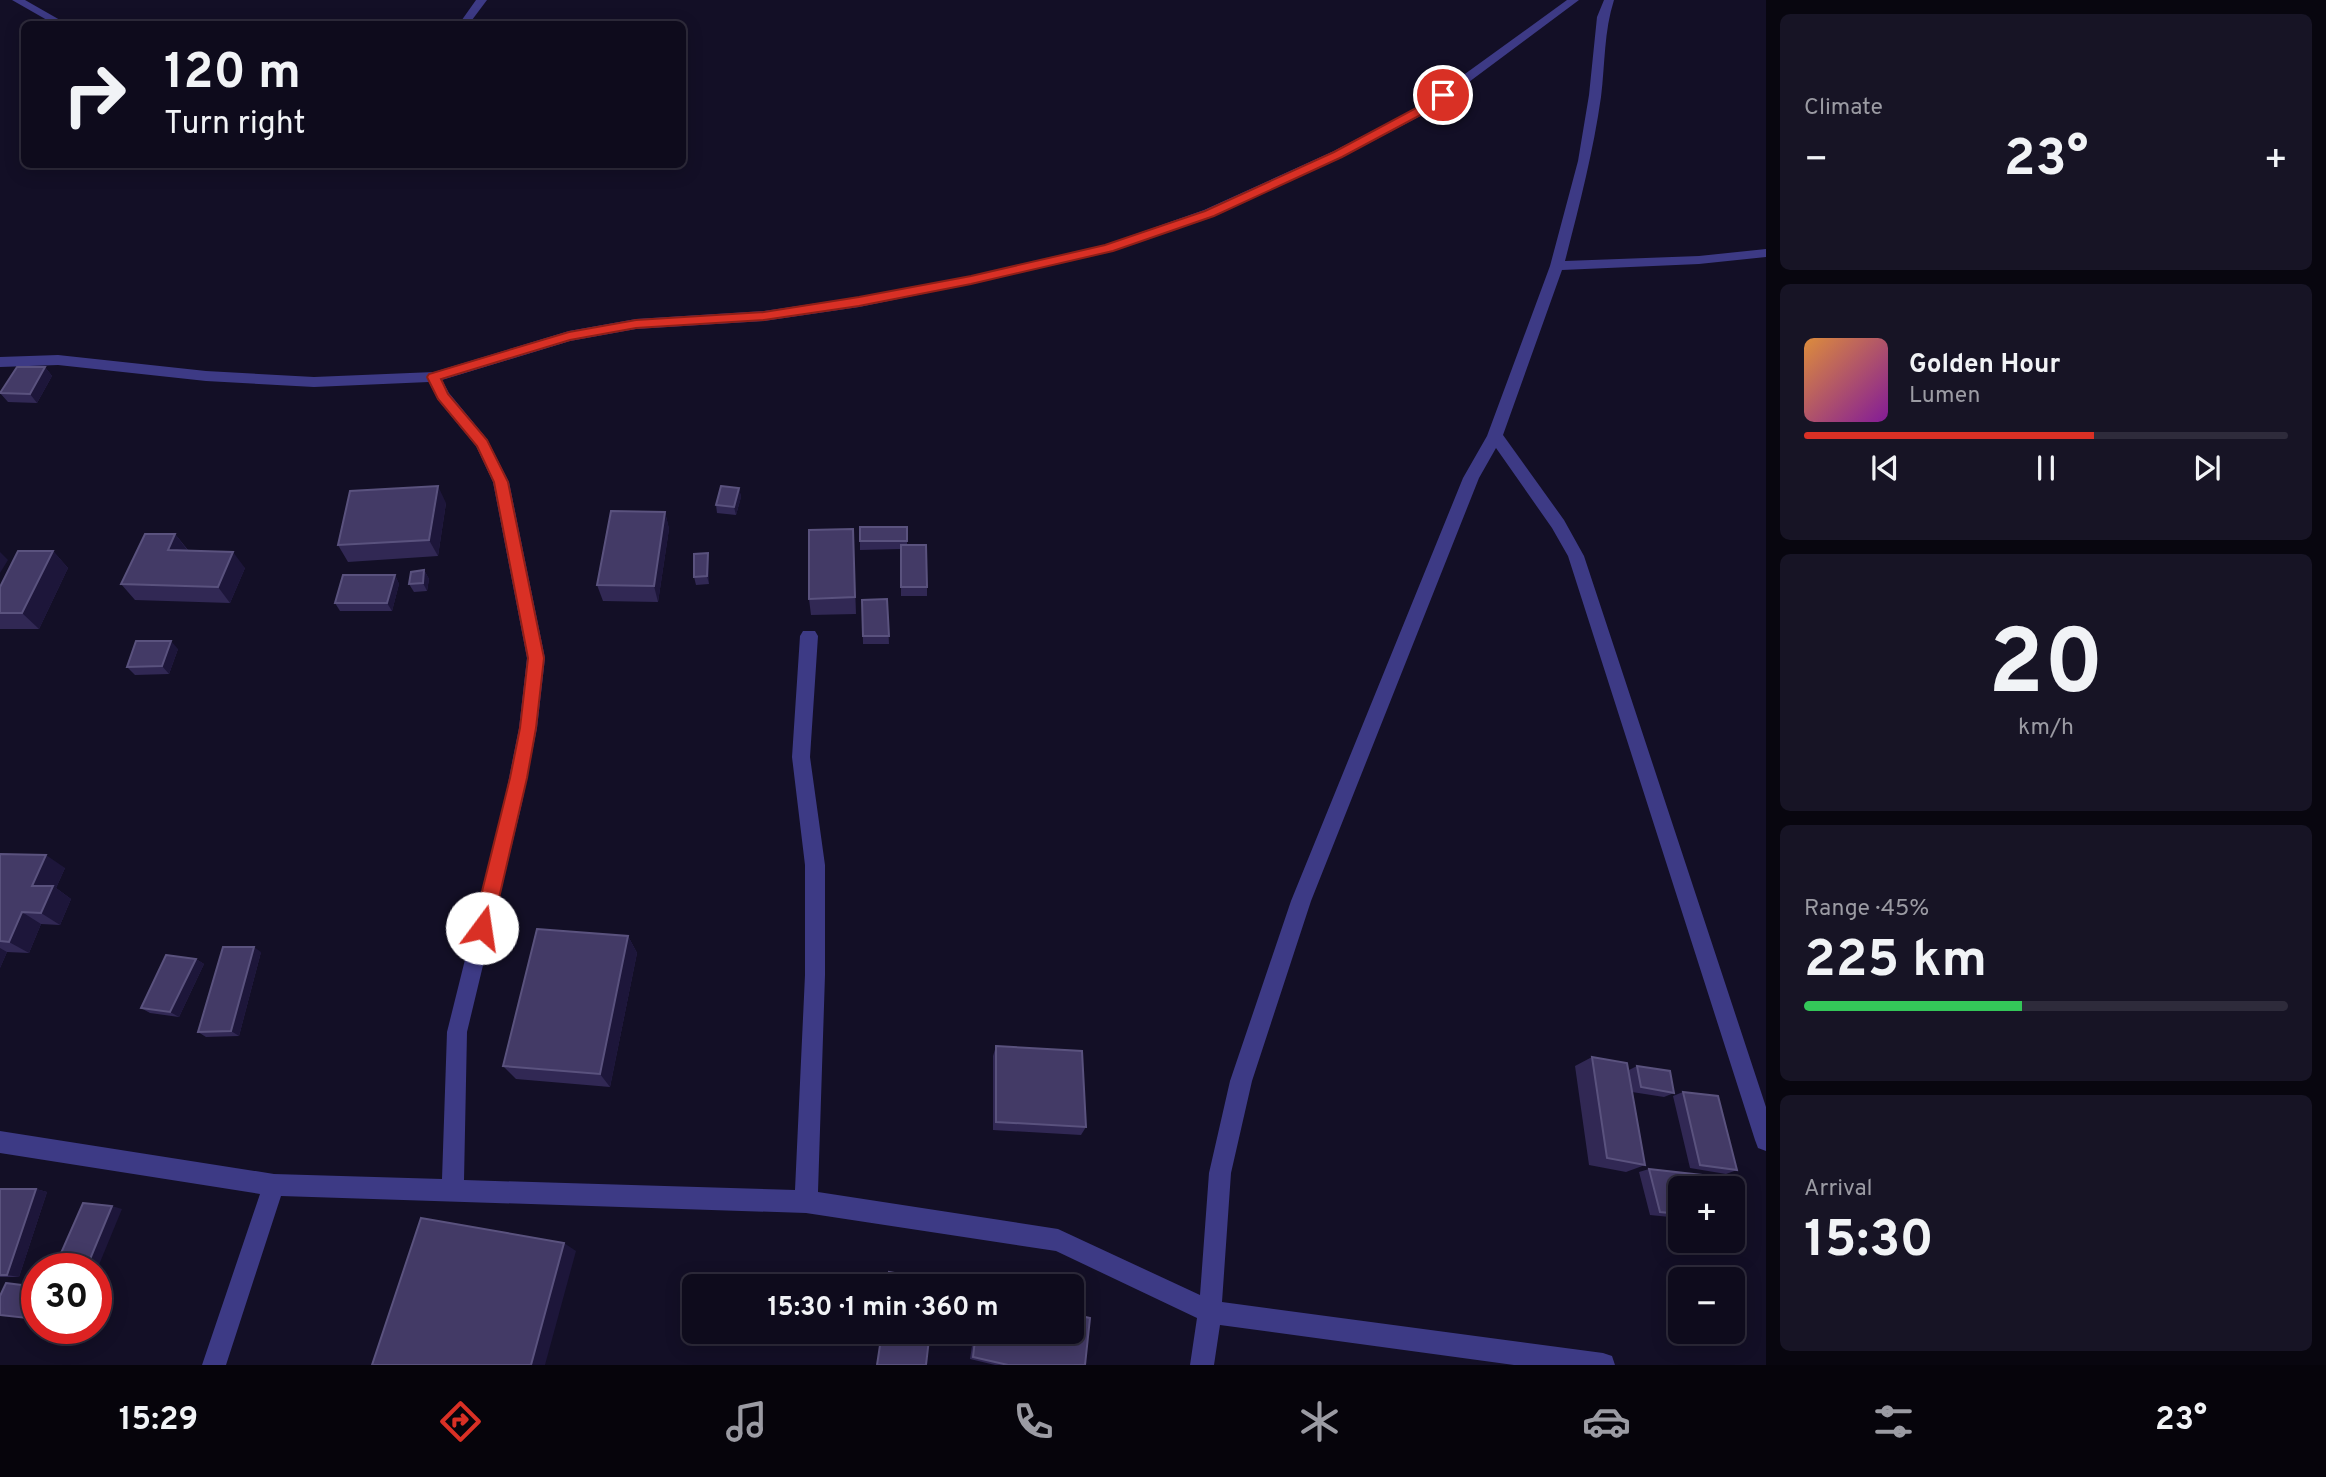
<!DOCTYPE html>
<html lang="en">
<head>
<meta charset="utf-8">
<style>
	body { margin:0; font-family:Overpass,sans-serif; background:#171425; color:#f1f3f6; height:100vh; display:flex; flex-direction:column; font-size:26px; white-space:nowrap }
	* { box-sizing:border-box; margin:0 }
	p { font-size:23px; color:#9b9ba3 }
	.icon { flex:none; width:38px; height:38px; fill:none; stroke:currentColor; stroke-width:2; stroke-linecap:round; stroke-linejoin:round }
	.map { position:relative; flex:1; overflow:hidden }
	.panel { display:flex; flex-direction:column; gap:14px; padding:14px; background:#08060f; width:560px }
	.panel>* { flex:none }
	.top-card { position:absolute; left:21px; top:21px; width:665px; height:147px; border-radius:10px; box-shadow:0 4px 18px #0003,0 0 0 2px #2e2b3b; background:#0e0b1c; color:#f1f3f6; overflow:hidden }
	.buttons { position:absolute; left:1668px; top:1176px; display:grid; gap:14px }
	.buttons a { display:grid; place-items:center; width:77px; height:77px; border-radius:10px; background:#0e0b1c; box-shadow:0 4px 18px #0003,0 0 0 2px #2e2b3b; font-size:35px }
	.speed { position:absolute; left:21px; top:1253px; display:flex; gap:14px; font-size:35px; font-weight:700; text-align:center }
	.speed>* { display:grid; place-content:center; width:91px; height:91px; border-radius:50%; background:#0e0b1c; box-shadow:0 4px 18px #0003,0 0 0 2px #2e2b3b; line-height:1 }
	.speed .limit { border:10px solid #d22; background:#fff; color:#111 }
	.pin { position:absolute; display:grid; place-items:center; width:60px; height:60px; color:#fff; margin:-30px; border:4px solid #fff; border-radius:50%; box-shadow:0 2px 7px #0007 }
	.me { position:absolute; width:77px; margin:-38px; rotate:14deg; stroke-linejoin:round; filter:drop-shadow(0 0 5px #0008) }
	.turn { display:flex; align-items:center; gap:24px; height:147px; padding:0 28px; font-size:32px }
	.turn .icon { width:91px; height:91px; stroke-width:2.5 }
	.turn b { display:block; font-size:49px; line-height:60px }
	.big { font-size:52px; font-weight:700; line-height:1.1 }
	.panel .widget { flex:1; display:flex; flex-direction:column; justify-content:center; gap:10px; min-width:0; padding:0 24px; border-radius:10px; background:#171425 }
	.panel .dial { align-items:center; gap:0 }
	.dial b { font-size:91px; line-height:1 }
	.song { display:flex; align-items:center; gap:21px }
	.cover { width:84px; height:84px; border-radius:10px; background:linear-gradient(135deg,hsl(30 70% 55%),hsl(290 70% 35%)) }
	.played { height:7px; border-radius:4px; background:linear-gradient(90deg,#d93025 60%,#2e2b3b 60%) }
	.keys { display:flex; justify-content:space-around; direction:ltr }
	.heat { display:flex; justify-content:space-between; align-items:center; font-size:38px; direction:ltr }
	.charge { height:10px; border-radius:5px; background:linear-gradient(90deg,#34c759 45%,#2e2b3b 0) }
	.trip { position:absolute; left:682px; top:1274px; width:402px; height:70px; border-radius:10px; background:#0e0b1c; box-shadow:0 4px 18px #0003,0 0 0 2px #2e2b3b; font-weight:700; line-height:70px; text-align:center }
	.menu { display:flex; height:112px; justify-content:space-around; align-items:center; background:#06040b; color:#9b9ba3 }
	.menu .icon { width:49px; height:49px }
	.menu .current { color:#d93025 }
	.menu b { font-size:32px; color:#f1f3f6 }
	main { display:flex; flex:1; min-height:0 }
	.map>svg:first-child { display:block }
</style>
</head>
<body>
<main>
<div class="map">
<svg width="1766" height="1365" viewBox="0 0 1766 1365">
	<rect width="100%" height="100%" fill="#130f26"/>
	<g fill="none" stroke-linecap="round" stroke-linejoin="round">
		<path fill="#3d3a85" fill-rule="evenodd" d="M12,0H25L67,24H54Z
			M476,0H487L469,24H459Z
			M1567,0H1579L1430,111L1342,157L1214,216L1113,251L971,284L859,307L764,321L636,329L570,341L442,380L449,393L487,439L509,482L545,658L537,728L522,803L467,1032L464,1180L795,1190L805,975V865L792,757L800,636L803,631H815L818,636L810,757L825,865V975L818,1192L1058,1229L1200,1295L1209,1173L1230,1081L1291,901L1463,478L1487,436L1550,266L1578,161L1589,95L1597,17L1604,0H1614C1604,31 1605,64 1601,97C1593,153 1579,207 1565,261L1699,256L1766,249V257L1699,264L1562,270L1503,435L1564,520L1584,556L1766,1107V1151L1758,1148L1755,1140L1568,556L1552,528L1496,448L1479,478L1311,901L1252,1081L1231,1173L1222,1302L1603,1353L1612,1356L1615,1365H1514L1220,1325L1214,1365H1190L1197,1318L1056,1251L806,1213L281,1196L226,1365H202L260,1194L0,1153V1131L274,1174L442,1179L447,1032L504,803L519,728L527,658L493,482L476,446L438,400L429,382L314,387L206,381L58,365L0,367V357L58,355L206,371L314,377L434,372L569,331L636,319L764,311L859,297L971,276L1105,245L1204,210L1334,151L1422,105Z"/>
	</g>
	<path fill="#312854" d="M45,367L52,376L37,403L8,402L0,393Z
		M739,488L741,497L736,515L717,513L716,505Z
		M446,503L438,556L348,562L338,545Z
		M665,512L669,529L658,602L603,601L597,585Z
		M860,527H907V545L927,587V596H901V549L860,550Z
		M853,529L856,614L811,615L809,599Z
		M175,534L188,550L245,568L230,603L135,600L121,584Z
		M53,551L68,568L39,629H0V587Z
		M708,553L709,562V584L696,585L694,577Z
		M424,570L429,579L427,591L414,592L409,584Z
		M395,575L399,584L392,611H340L335,603Z
		M887,599L889,644H863L862,600Z
		M178,649L169,674L135,675L127,667Z
		M0,854L65,868L56,888L71,899L60,925L41,924L29,953L7,952L0,968Z
		M628,936L637,953L610,1087L516,1079L503,1066Z
		M261,952L239,1036L206,1037L198,1032Z
		M196,959L204,964L179,1017L150,1013L141,1008Z
		M996,1046L1086,1127L1081,1135L993,1130V1056Z
		M1592,1057L1629,1070L1637,1066L1674,1093L1664,1097L1632,1092L1645,1165L1626,1172L1589,1165L1575,1066Z
		M1683,1092L1737,1170L1726,1174L1690,1168L1673,1096Z
		M1649,1169L1680,1188V1218L1650,1215L1639,1172Z
		M0,1189H36L47,1192L19,1277H0Z
		M882,1332L952,1343L950,1345Z
		M974,1332H1073L1085,1365H995L970,1359Z"/>
	<path fill="#1d163a" d="M45,367L52,376L37,403L30,394Z
		M438,486L446,503L438,556L429,540Z
		M739,488L741,497L736,515L734,507Z
		M665,512L669,529L658,602L654,586Z
		M175,534L188,551L168,550Z
		M53,551L68,568L39,629L22,613Z
		M0,552L8,560L0,573Z
		M233,552L245,568L230,603L218,587Z
		M708,553L709,562V584L707,576Z
		M424,570L429,579L427,591L423,583Z
		M395,575L399,584L392,611L387,603Z
		M171,641L178,649L169,674L162,666Z
		M46,855L65,868L56,888L71,899L60,925L41,913L32,886Z
		M22,912L41,924L29,953L9,942Z
		M628,936L637,953L610,1087L600,1074Z
		M254,947L261,952L239,1036L231,1031Z
		M0,948L7,952L0,968Z
		M196,959L204,964L179,1017L170,1012Z
		M36,1189L47,1192L19,1277L7,1275Z
		M112,1206L122,1209L96,1272V1269H86Z
		M564,1243L576,1251L545,1365H531Z"/>
	<path fill="#433a66" stroke="#5a527e" stroke-width="2" d="M17,367H45L30,394L0,393Z
		M438,486L429,540L338,545L350,491Z
		M721,486L739,488L734,507L716,505Z
		M611,511L665,512L654,586L597,585Z
		M860,527H907V541H860Z
		M853,529L855,597L809,599V530Z
		M145,534H175L168,550L233,552L218,587L121,584Z
		M901,545H926L927,587H901Z
		M18,551H53L22,613H0V587Z
		M708,553L707,576L694,577V554Z
		M424,570L423,583L409,584L411,572Z
		M343,575H395L387,603H335Z
		M887,599L889,636H863L862,600Z
		M136,641H171L162,666L127,667Z
		M0,854L46,855L32,886H53L41,913L22,912L9,942L0,941Z
		M537,929L628,936L600,1074L503,1066Z
		M223,947H254L231,1031L198,1032Z
		M166,955L196,959L170,1012L141,1008Z
		M996,1046L1082,1051L1086,1127L996,1122Z
		M1592,1057L1627,1063L1645,1165L1607,1158Z
		M1637,1066L1670,1071L1674,1093L1641,1087Z
		M1683,1092L1718,1096L1737,1170L1700,1165Z
		M1649,1169L1711,1176L1714,1188H1680V1214L1660,1212Z
		M0,1189H36L7,1275H0Z
		M83,1203L112,1206L86,1269H54Z
		M421,1218L564,1243L531,1365H372Z
		M889,1272L958,1284V1286H887Z
		M6,1283L37,1287L36,1319L0,1315V1296Z
		M1073,1314L1090,1318L1085,1365H1008L973,1357L976,1332H1073Z
		M882,1332H953L952,1343L929,1339L926,1365H877Z"/>
	<path fill="#d93025" stroke="#8d1f18" stroke-width="2" d="M1439,93L1448,95L1430,110L1342,157L1214,216L1113,251L971,284L859,306L764,320L636,328L570,340L441,379L448,394L487,440L508,482L544,658L536,728L527,778L492,928L489,934L482,936L476,934L473,928L510,778L520,728L528,658L494,482L477,446L438,399L427,377L429,374L569,332L636,320L764,312L859,297L971,276L1105,245L1205,211L1334,152L1422,105Z"/>
</svg>
<div class="buttons">
<a>+</a>
<a>−</a>
</div>
<div class="speed"><div class="limit">30</div></div>
<div class="pin" style="left:1443px;top:95px;background:#d93025"><svg class="icon" aria-label="arrive" viewBox="0 0 24 24"><path d="M6 21V4h12l-3 4 3 4H6"/></svg></div>
<svg class="me" style="left:482px;top:928px" viewBox="-20 -20 40 40"><circle r="19" fill="#fff"/><path d="M0-13L10 11 0 6-10 11z" fill="#d93025"/></svg>
<div class="trip">15:30 · 1 min · 360 m</div>
<div class="top-card">
<div class="turn"><svg class="icon" aria-label="right" viewBox="0 0 24 24"><path d="M7 20v-9h11M14 6l5 5-5 5"/></svg><div><b>120 m</b>Turn right</div></div>
</div>
</div>
<section class="panel">
<div class="widget"><p>Climate</p>
<div class="heat"><a>−</a><b class="big">23°</b><a>+</a></div>
</div>
<div class="widget">
<div class="song"><i class="cover"></i><div><b>Golden Hour</b><p>Lumen</p></div></div>
<div class="played"></div>
<div class="keys"><svg class="icon" aria-label="previous" viewBox="0 0 24 24"><path d="M18 5L8 12l10 7zM5 5v14"/></svg><svg class="icon" aria-label="pause" viewBox="0 0 24 24"><path d="M8 5v14M16 5v14"/></svg><svg class="icon" aria-label="next" viewBox="0 0 24 24"><path d="M6 5l10 7-10 7zM19 5v14"/></svg></div>
</div>
<div class="widget dial"><b>20</b><p>km/h</p></div>
<div class="widget"><p>Range · 45%</p><b class="big">225 km</b><div class="charge"></div></div>
<div class="widget"><p>Arrival</p><b class="big">15:30</b></div>
</section>
</main>
<nav class="menu">
<b>15:29</b>
<svg class="icon current" aria-label="directions" viewBox="0 0 24 24"><path d="M12 3l9 9-9 9-9-9zM9 14v-3h6M13 9l2 2-2 2"/></svg>
<svg class="icon" aria-label="music" viewBox="0 0 24 24"><path d="M9 18V5l10-2v13"/><circle cx="6" cy="18" r="3"/><circle cx="16" cy="16" r="3"/></svg>
<svg class="icon" aria-label="phone" viewBox="0 0 24 24"><path d="M5 4h4l2 5-3 2q2 4 5 5l2-3 5 2v4C11 20 4 13 5 4z"/></svg>
<svg class="icon" aria-label="climate" viewBox="0 0 24 24"><path d="M12 3v18M4 7l16 10M4 17L20 7"/></svg>
<svg class="icon" aria-label="car" viewBox="0 0 24 24"><path d="M5 17H2v-5l4-1 3-4h7l3 4 3 1v5h-3M9 17h6M6 11h13"/><circle cx="7" cy="17" r="2"/><circle cx="17" cy="17" r="2"/></svg>
<svg class="icon" aria-label="filters" viewBox="0 0 24 24"><path d="M4 7h16M4 17h16"/><circle cx="9" cy="7" r="2"/><circle cx="15" cy="17" r="2"/></svg>
<b>23°</b>
</nav>
</body>
</html>
